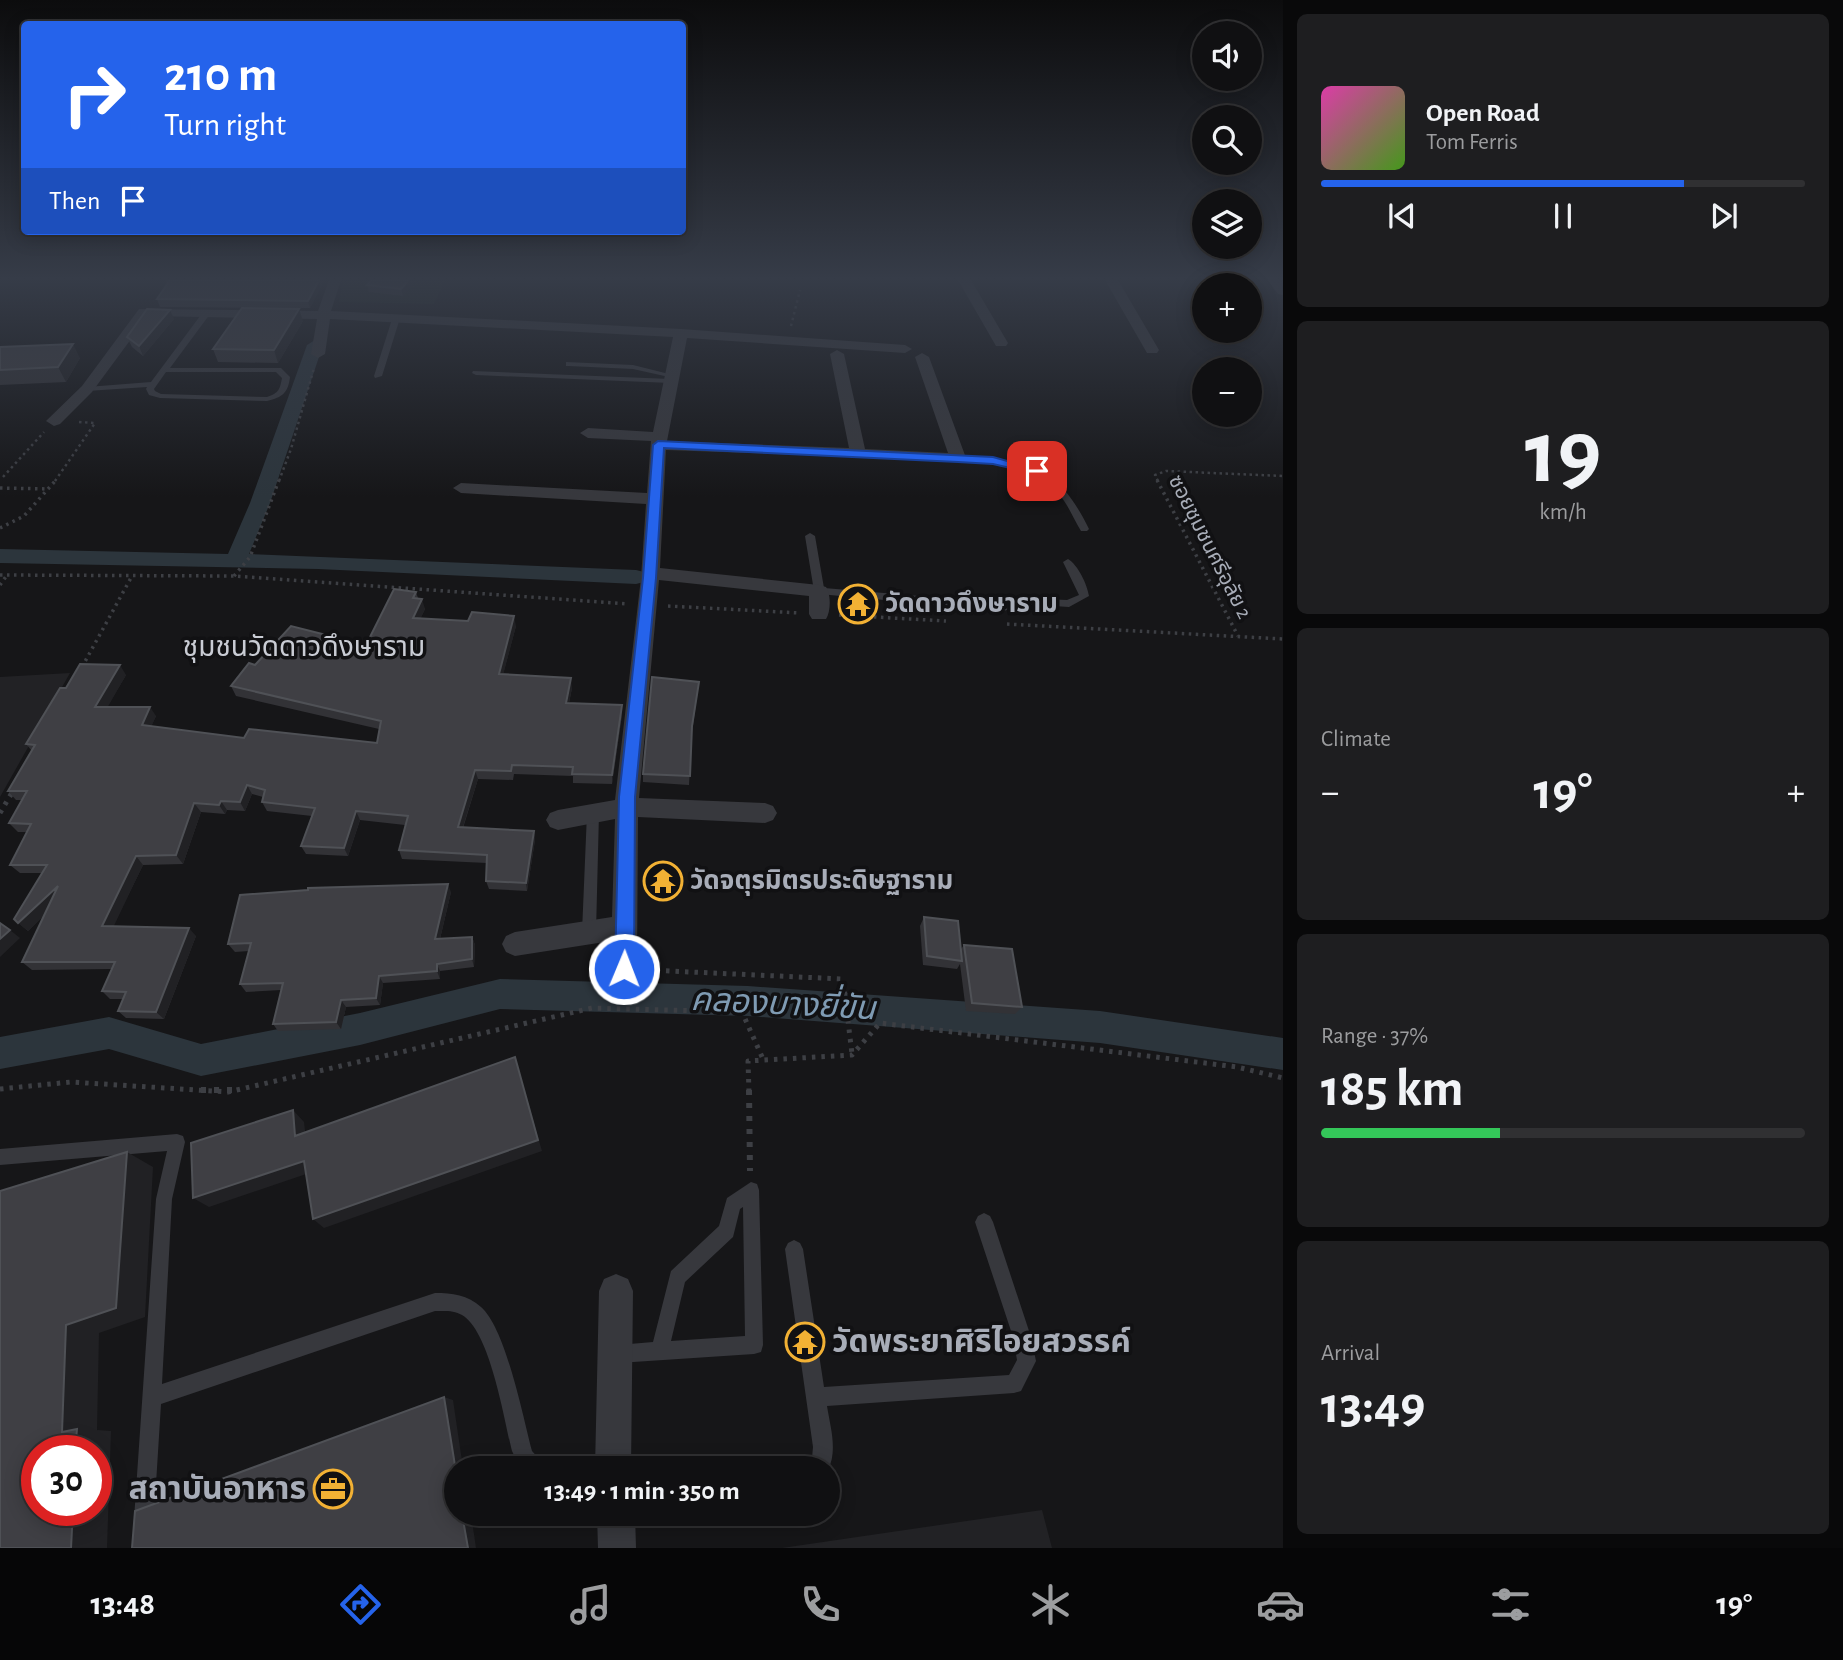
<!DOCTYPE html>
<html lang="en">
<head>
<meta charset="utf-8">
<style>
	body { margin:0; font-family:"Alegreya Sans","Noto Sans Thai",sans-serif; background:#1e1e20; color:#f1f3f6; height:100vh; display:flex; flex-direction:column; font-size:26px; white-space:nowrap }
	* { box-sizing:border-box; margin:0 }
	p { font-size:23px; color:#9c9d9f }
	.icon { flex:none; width:38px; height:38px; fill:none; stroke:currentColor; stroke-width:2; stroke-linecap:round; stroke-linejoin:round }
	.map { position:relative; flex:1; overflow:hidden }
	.side { display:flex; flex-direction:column; gap:14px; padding:14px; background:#09090a; width:560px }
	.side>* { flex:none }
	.top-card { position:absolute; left:21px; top:21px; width:665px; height:214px; border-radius:7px; box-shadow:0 4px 18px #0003,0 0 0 2px #303032; background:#2563eb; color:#fff; overflow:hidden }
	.tools { position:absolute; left:1192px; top:21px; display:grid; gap:14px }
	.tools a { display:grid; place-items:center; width:70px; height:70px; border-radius:50%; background:#101012; box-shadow:0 4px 18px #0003,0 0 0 2px #303032; font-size:35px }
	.speed { position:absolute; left:21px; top:1435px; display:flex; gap:14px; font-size:35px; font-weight:700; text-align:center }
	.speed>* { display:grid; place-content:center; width:91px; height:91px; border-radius:50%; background:#101012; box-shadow:0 4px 18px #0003,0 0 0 2px #303032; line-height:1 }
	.speed .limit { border:10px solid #d22; background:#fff; color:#111 }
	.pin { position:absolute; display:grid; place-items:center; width:60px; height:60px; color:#fff; margin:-30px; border-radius:14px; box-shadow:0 4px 10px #0006 }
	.me { position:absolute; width:77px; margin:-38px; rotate:1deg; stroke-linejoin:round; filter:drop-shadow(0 0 5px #0008) }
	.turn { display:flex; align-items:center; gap:24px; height:147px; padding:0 28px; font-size:32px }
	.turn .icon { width:91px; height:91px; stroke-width:2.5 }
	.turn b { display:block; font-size:49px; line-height:60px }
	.then { display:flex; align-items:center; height:66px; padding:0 28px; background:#0003; gap:14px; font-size:26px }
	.big { font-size:52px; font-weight:700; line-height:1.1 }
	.side .card { flex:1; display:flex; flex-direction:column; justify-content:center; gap:10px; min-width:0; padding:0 24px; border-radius:10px; background:#1e1e20 }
	.side .dial { align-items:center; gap:0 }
	.dial b { font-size:91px; line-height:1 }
	.song { display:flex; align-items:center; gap:21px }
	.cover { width:84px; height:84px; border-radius:10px; background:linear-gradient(135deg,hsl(320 70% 55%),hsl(100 70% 35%)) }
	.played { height:7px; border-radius:4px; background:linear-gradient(90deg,#2563eb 75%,#303032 75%) }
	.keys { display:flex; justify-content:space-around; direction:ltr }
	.heat { display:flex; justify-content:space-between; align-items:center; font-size:38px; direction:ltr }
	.charge { height:10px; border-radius:5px; background:linear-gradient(90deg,#34c759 37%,#303032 0) }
	.trip { position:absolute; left:444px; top:1456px; width:396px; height:70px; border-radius:35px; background:#101012; box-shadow:0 4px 18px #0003,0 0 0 2px #303032; font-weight:700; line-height:70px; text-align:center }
	.menu { display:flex; height:112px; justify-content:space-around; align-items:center; background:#060607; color:#9c9d9f }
	.menu .icon { width:49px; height:49px }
	.menu .on { color:#2563eb }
	.menu b { font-size:32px; color:#f1f3f6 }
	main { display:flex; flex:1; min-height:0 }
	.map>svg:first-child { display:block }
</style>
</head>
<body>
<main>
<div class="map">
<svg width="1283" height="1548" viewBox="0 0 1283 1548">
	<rect width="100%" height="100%" fill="#161618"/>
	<path fill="#222225" d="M70,673L0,797V677Z
		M1042,1510L1052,1548H782Z"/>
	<path fill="#1c231d" d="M343,280H445L434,304L339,302Z"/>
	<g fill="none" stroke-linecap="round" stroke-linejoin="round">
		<path fill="#2c353c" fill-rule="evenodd" d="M315,340L323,345L270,503L249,554L636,570L644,572L647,577L644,582L636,584L318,569L0,563V549L228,554L250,503L307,345Z
			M500,979L748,986L1100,1011L1283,1038V1070L1100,1043L748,1016L500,1009L360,1045L201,1076L109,1049L0,1069V1037L109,1017L201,1044L360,1013Z"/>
		<path stroke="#3d3f44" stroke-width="2.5" stroke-dasharray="2.5 3.5" stroke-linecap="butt" d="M791,326L800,290
			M3,477L44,432
			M55,481L95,423L79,422
			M279,481L291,449L314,368
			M1158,481L1155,475L1166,471L1283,476"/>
		<path stroke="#3d3f44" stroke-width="3.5" stroke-dasharray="2.5 4.5" stroke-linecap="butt" d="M1157,480L1238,636
			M0,488L49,489
			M0,528L24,516L56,480
			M0,575L234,576L628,604
			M234,576L250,557L279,480
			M0,585L7,575
			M668,606L799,613
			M839,615L946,621
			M1007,624L1283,639
			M82,667L132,576"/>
		<path stroke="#3d3f44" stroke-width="5" stroke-dasharray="3.5 6" stroke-linecap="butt" d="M0,813L13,791
			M647,970L843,979L852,1054
			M0,1089L71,1082L228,1092L592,1008L742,1012L763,1059
			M749,1092L748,1061L852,1055L880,1023L1237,1067L1283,1078"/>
		<path stroke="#3d3f44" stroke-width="6" stroke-dasharray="5 8" stroke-linecap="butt" d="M201,1090H235
			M749,1090L750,1171"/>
		<path fill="#37383d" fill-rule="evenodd" d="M203,312L210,314L170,368H281L290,377C288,393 283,397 267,401L160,398L149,395L146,389L147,387L87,391L83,389L87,387L151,382ZM166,372H276L282,378C280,389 279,393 267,397L161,394L155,391L154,389Z
			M393,316L400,318L382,376L375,378L374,376Z
			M566,362L633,365L673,375L669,377L633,369L569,366H566Z
			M473,371L671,379L675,381L671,383L476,375L472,373Z
			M958,455C1027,461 1056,462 1089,529L1087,531H1081C1073,518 1068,504 1058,493C1031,462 992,466 955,460L954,458Z
			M810,533L815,536L824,588L1004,603L1022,598L1067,600L1079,595L1063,562L1068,559C1078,565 1087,584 1089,596L1069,607L1023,604L1004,611L819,594L814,591L805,536Z
			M593,808L597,809L599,813L596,932L594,936L589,938L584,936L582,932L587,813L589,809Z
			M177,1134L183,1136L185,1142L172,1199L162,1384L435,1293C452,1293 468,1295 481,1307C506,1329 523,1417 532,1451L541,1461L544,1468H520L512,1451C504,1419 490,1331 462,1315C454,1310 444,1311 435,1311L161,1404L152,1548H132L156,1199L167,1151L0,1165V1149Z
			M751,1182L757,1184L759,1190L763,1345L761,1352L754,1354L618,1363L611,1361L609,1354L611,1347L618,1345L653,1342L671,1271L719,1226L727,1198ZM743,1207L745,1336L671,1341L685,1282L733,1237L740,1209Z
			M984,1213L990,1216L993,1222L1031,1337L1036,1361L1021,1391L1014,1393L827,1406C830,1426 838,1450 828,1470L807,1468L812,1458L813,1447L785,1249L788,1243L794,1240L800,1243L803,1249L824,1387L1009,1375L1017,1360L1013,1337L975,1222L978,1216Z"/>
		<path fill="#37383d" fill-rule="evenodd" d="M329,280H341L331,311L681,329L905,345L912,349L905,353L687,338L667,441L849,448L830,354L837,350L844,354L865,449L948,453L915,357L922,353L929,357L966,458L964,461L666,450L660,568L819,585L826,587C831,594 831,611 826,619H812L809,614V596L659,580L639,798L765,803L773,806L777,813L773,820L765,823L638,817L637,969L633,978L624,981L615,978L611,969V941L515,956L506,952L502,944L506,936L515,932L612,917L615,819L558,830L550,827L546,820L550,813L558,810L615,800L641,578L646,504L461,493L453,488L461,483L647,493L651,441L588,438L580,433L588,428L653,432L673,337L330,319L325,354L318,358L311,354L317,319L148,316L92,392L60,424L54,426L46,421L82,386L139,309L318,311Z
			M958,280H971L1008,343L1006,346H996Z
			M1105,280H1118L1159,350L1157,353H1147Z
			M1268,280H1281L1283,295L1278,294Z
			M616,1274L628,1279L633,1291L631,1468H595L599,1291L604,1279Z
			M597,1514H635L636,1548H598Z"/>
	</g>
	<path fill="#323236" d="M165,280H324L310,308L160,307L157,299L167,284Z
		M372,280H417L403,296L369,292L367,285Z
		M174,319L143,356L132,347L127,337Z
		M303,321L278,363L218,362L213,349Z
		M0,347L80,358L66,382L0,385Z
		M416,592L418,598L425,609L420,619L516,626L503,674L572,688L569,703L622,705V715L612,784L573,783V776L514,774L513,780L478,779L463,828L534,831L535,840L527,891L489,889L486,881L487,863L402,859L399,850L405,825L360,820L348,856L306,854L301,846L312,816L267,811L262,802L263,797L252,794L245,811L227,810L225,814L201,812L183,864L143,865L113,926L196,936L164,1019L126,1018L118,1011L123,999H110L102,991L112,969L32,970L22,962L44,915L28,931L14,919L42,873H20L10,865L27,832H18L9,823L22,800H16L8,791L32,751L26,744L66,688L126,675L107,707L156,716L151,726L244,738L377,743L379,729L236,696L231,686L255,665L366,645Z
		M699,682L692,733L689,785L643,782V774Z
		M451,892L440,939L472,937L475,945L474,967L440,971V979L383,983L380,1005L346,1007L341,1029L278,1031L273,1024L281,990L246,992L240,984L249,951L235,952L228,944Z
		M924,917L961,949L964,945L1022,1007L1015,1014L966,1011L960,964L957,969L923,965L920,926Z"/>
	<path fill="#212124" d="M319,280H324L310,308L308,301Z
		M409,280H417L403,296L401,289Z
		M299,309L303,321L278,363L274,350Z
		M170,310L174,319L143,356L139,346Z
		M73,344L80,358L66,382L58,367Z
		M422,599L425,609L416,628L413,618Z
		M514,616L516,626L501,683L499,674Z
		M120,665L126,675L102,717L95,707Z
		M571,678L572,688L567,712L566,703Z
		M622,705V715L612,784V775Z
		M150,707L156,716L148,734L142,725Z
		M475,770L478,779L460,836L458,827Z
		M247,785L252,794L245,811L240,802Z
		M221,801L227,810L225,814L219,805Z
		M194,803L201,812L183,864L176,855Z
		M356,811L360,820L348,856L344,848Z
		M534,831L535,840L527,891L526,883Z
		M136,856L143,865L110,934L102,926Z
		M448,884L451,892L438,947L435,939Z
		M58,886L67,894L28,931L18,923Z
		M189,928L196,936L164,1019L156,1012Z
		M10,930L20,938L0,957V939Z
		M472,937L475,945L474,967L472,959Z
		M437,964L440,971V979L437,971Z
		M379,976L383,983L380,1005L376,998Z
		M341,1000L346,1007L341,1029L336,1022Z
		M515,1057L542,1151L324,1228L313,1219Z
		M293,1110L304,1122L307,1147L295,1136Z
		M127,1152L153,1167L145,1317L99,1333L97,1430L111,1431L107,1548H71L73,1510H96V1451H75L62,1432L66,1325Z
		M304,1161L315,1171L209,1207L193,1198Z
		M444,1397L453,1400L463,1468H457V1478Z
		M462,1514H471L476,1548H468Z"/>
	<path fill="#3f3f44" stroke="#4f5156" stroke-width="2" d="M170,280H319L308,301L157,299Z
		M372,280H409L401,289L367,285Z
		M242,308L299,309L274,350L213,349Z
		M147,309L170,310L139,346L127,337Z
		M73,344L58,367L0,370V347Z
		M394,589L416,592L413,598L422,599L413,618L468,621L472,612L514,616L499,674L571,678L566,703L622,705L612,775L572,774L573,767L512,765L511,771L475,770L458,827L534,831L526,883L486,881L487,855L399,850L408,816L356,811L344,848L301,846L315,808L262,802L265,790L247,785L240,802L221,801L219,805L194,803L176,855L136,856L102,926L189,928L156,1012L118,1011L126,992L102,991L115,962H22L58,886L18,923L14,919L47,865H10L31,824L9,823L27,791H8L35,745L26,744L60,688H66L80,664L120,665L95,707H150L142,725L244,738L249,729L377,743L381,721L231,686L249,663L255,665L291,626L366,645Z
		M652,677L699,682L692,726L690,776L643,774Z
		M448,884L435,939L472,937V959L437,964V971L379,976L376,998L341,1000L336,1022L273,1024L283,983L240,984L251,943L228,944L240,895L308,890V888Z
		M924,917L958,921L962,961L927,956Z
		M0,923L10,930L0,939Z
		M964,945L1012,949L1022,1007L972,1003Z
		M515,1057L538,1140L313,1219L304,1161L193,1198L191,1143L293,1110L295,1136Z
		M127,1152L116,1308L66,1325L62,1432L77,1429L75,1451H37V1510H73L71,1548H0V1191Z
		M444,1397L457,1478V1514H462L468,1548H132L135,1511Z"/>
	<linearGradient id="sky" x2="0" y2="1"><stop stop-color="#0c0c0d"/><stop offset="0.56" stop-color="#363c48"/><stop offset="1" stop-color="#363c48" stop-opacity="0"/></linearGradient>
	<rect width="1283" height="497" fill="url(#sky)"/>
	<path fill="#2563eb" stroke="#184099" stroke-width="2" d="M658,441L993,457L1043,471L1037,474L993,464L958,462L664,448L656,578L635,797L634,969L631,975L624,978L618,975L615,969L619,797L643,578L653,445Z"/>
	<defs>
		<symbol id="temple-ring" viewBox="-11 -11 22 22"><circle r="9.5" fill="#111113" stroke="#f2b134" stroke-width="1.5"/><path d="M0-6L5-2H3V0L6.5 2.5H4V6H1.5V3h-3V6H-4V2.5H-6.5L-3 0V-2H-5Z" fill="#f2b134"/></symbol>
		<symbol id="office-ring" viewBox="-11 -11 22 22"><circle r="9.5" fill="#111113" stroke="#f2b134" stroke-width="1.5"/><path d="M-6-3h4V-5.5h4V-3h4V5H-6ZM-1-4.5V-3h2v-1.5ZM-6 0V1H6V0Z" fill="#f2b134"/></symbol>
	</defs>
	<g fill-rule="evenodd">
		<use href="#temple-ring" x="836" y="582" width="44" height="44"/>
		<use href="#temple-ring" x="641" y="859" width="44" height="44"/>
		<use href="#temple-ring" x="783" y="1320" width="44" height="44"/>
		<use href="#office-ring" x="311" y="1467" width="44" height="44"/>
	</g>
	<g text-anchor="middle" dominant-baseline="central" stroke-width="7" stroke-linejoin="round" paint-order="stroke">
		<g font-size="21" fill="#a8adb8" stroke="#111113">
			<text transform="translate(1210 547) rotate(63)">ซอยชุมชนศรีอุลัย 2</text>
		</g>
		<g font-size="26" font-weight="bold" fill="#a8adb8" stroke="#111113" text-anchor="start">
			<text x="885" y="604">วัดดาวดึงษาราม</text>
			<text x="690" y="881">วัดจตุรมิตรประดิษฐาราม</text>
		</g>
		<g font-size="28" fill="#c9ccd4" stroke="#111113">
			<text x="304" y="648">ชุมชนวัดดาวดึงษาราม</text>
		</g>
		<g font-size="32" font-weight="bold" fill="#a8adb8" stroke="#111113" text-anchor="start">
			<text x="832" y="1342">วัดพระยาศิริไอยสวรรค์</text>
			<text x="306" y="1489" text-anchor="end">สถาบันอาหาร</text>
		</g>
		<g font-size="33" font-style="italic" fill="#7f9bb3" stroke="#111113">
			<text transform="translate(783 1005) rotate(3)">คลองบางยี่ขัน</text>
		</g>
	</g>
</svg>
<div class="tools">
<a><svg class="icon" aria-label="sound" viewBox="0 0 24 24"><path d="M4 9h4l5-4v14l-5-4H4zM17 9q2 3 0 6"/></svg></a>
<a><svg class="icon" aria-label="search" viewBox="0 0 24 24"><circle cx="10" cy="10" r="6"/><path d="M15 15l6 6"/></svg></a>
<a><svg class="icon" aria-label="layers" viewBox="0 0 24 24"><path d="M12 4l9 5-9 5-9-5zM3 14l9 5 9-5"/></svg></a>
<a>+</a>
<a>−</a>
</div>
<div class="speed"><div class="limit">30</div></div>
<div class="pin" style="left:1037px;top:471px;background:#d93025"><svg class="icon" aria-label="arrive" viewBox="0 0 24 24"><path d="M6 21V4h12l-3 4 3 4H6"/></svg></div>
<svg class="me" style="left:624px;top:969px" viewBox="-20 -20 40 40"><circle r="17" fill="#2563eb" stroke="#fff" stroke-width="3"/><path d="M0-11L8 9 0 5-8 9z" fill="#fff"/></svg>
<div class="trip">13:49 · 1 min · 350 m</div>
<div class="top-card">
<div class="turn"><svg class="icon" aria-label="right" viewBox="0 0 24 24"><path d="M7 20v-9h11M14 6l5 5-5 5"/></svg><div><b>210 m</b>Turn right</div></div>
<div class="then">Then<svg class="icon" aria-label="arrive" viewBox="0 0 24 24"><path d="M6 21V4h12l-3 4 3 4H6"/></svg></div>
</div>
</div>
<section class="side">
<div class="card">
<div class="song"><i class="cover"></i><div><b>Open Road</b><p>Tom Ferris</p></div></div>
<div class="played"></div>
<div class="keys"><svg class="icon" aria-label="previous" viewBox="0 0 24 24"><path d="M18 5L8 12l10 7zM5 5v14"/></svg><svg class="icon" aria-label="pause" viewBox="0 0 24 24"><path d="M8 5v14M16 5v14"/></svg><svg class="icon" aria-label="next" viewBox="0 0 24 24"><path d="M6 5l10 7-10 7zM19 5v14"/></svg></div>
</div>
<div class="card dial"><b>19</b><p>km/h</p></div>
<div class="card"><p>Climate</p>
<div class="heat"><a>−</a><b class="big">19°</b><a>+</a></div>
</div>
<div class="card"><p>Range · 37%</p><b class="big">185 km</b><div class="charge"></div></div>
<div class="card"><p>Arrival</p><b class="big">13:49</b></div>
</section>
</main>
<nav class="menu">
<b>13:48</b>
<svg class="icon on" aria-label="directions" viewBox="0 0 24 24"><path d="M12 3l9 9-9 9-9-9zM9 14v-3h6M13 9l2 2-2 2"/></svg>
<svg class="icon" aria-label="music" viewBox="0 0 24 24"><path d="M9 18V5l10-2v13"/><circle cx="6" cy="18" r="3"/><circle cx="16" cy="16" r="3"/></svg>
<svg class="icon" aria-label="phone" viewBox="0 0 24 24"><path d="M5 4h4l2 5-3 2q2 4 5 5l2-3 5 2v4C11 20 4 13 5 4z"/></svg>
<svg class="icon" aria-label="climate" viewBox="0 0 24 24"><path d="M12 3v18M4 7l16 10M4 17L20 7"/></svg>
<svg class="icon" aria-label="car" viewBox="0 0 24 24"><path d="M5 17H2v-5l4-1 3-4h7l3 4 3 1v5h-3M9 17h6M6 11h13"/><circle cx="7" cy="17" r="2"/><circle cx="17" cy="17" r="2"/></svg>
<svg class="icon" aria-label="filters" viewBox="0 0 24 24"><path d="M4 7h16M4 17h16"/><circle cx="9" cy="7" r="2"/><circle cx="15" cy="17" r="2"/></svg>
<b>19°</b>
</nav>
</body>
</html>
